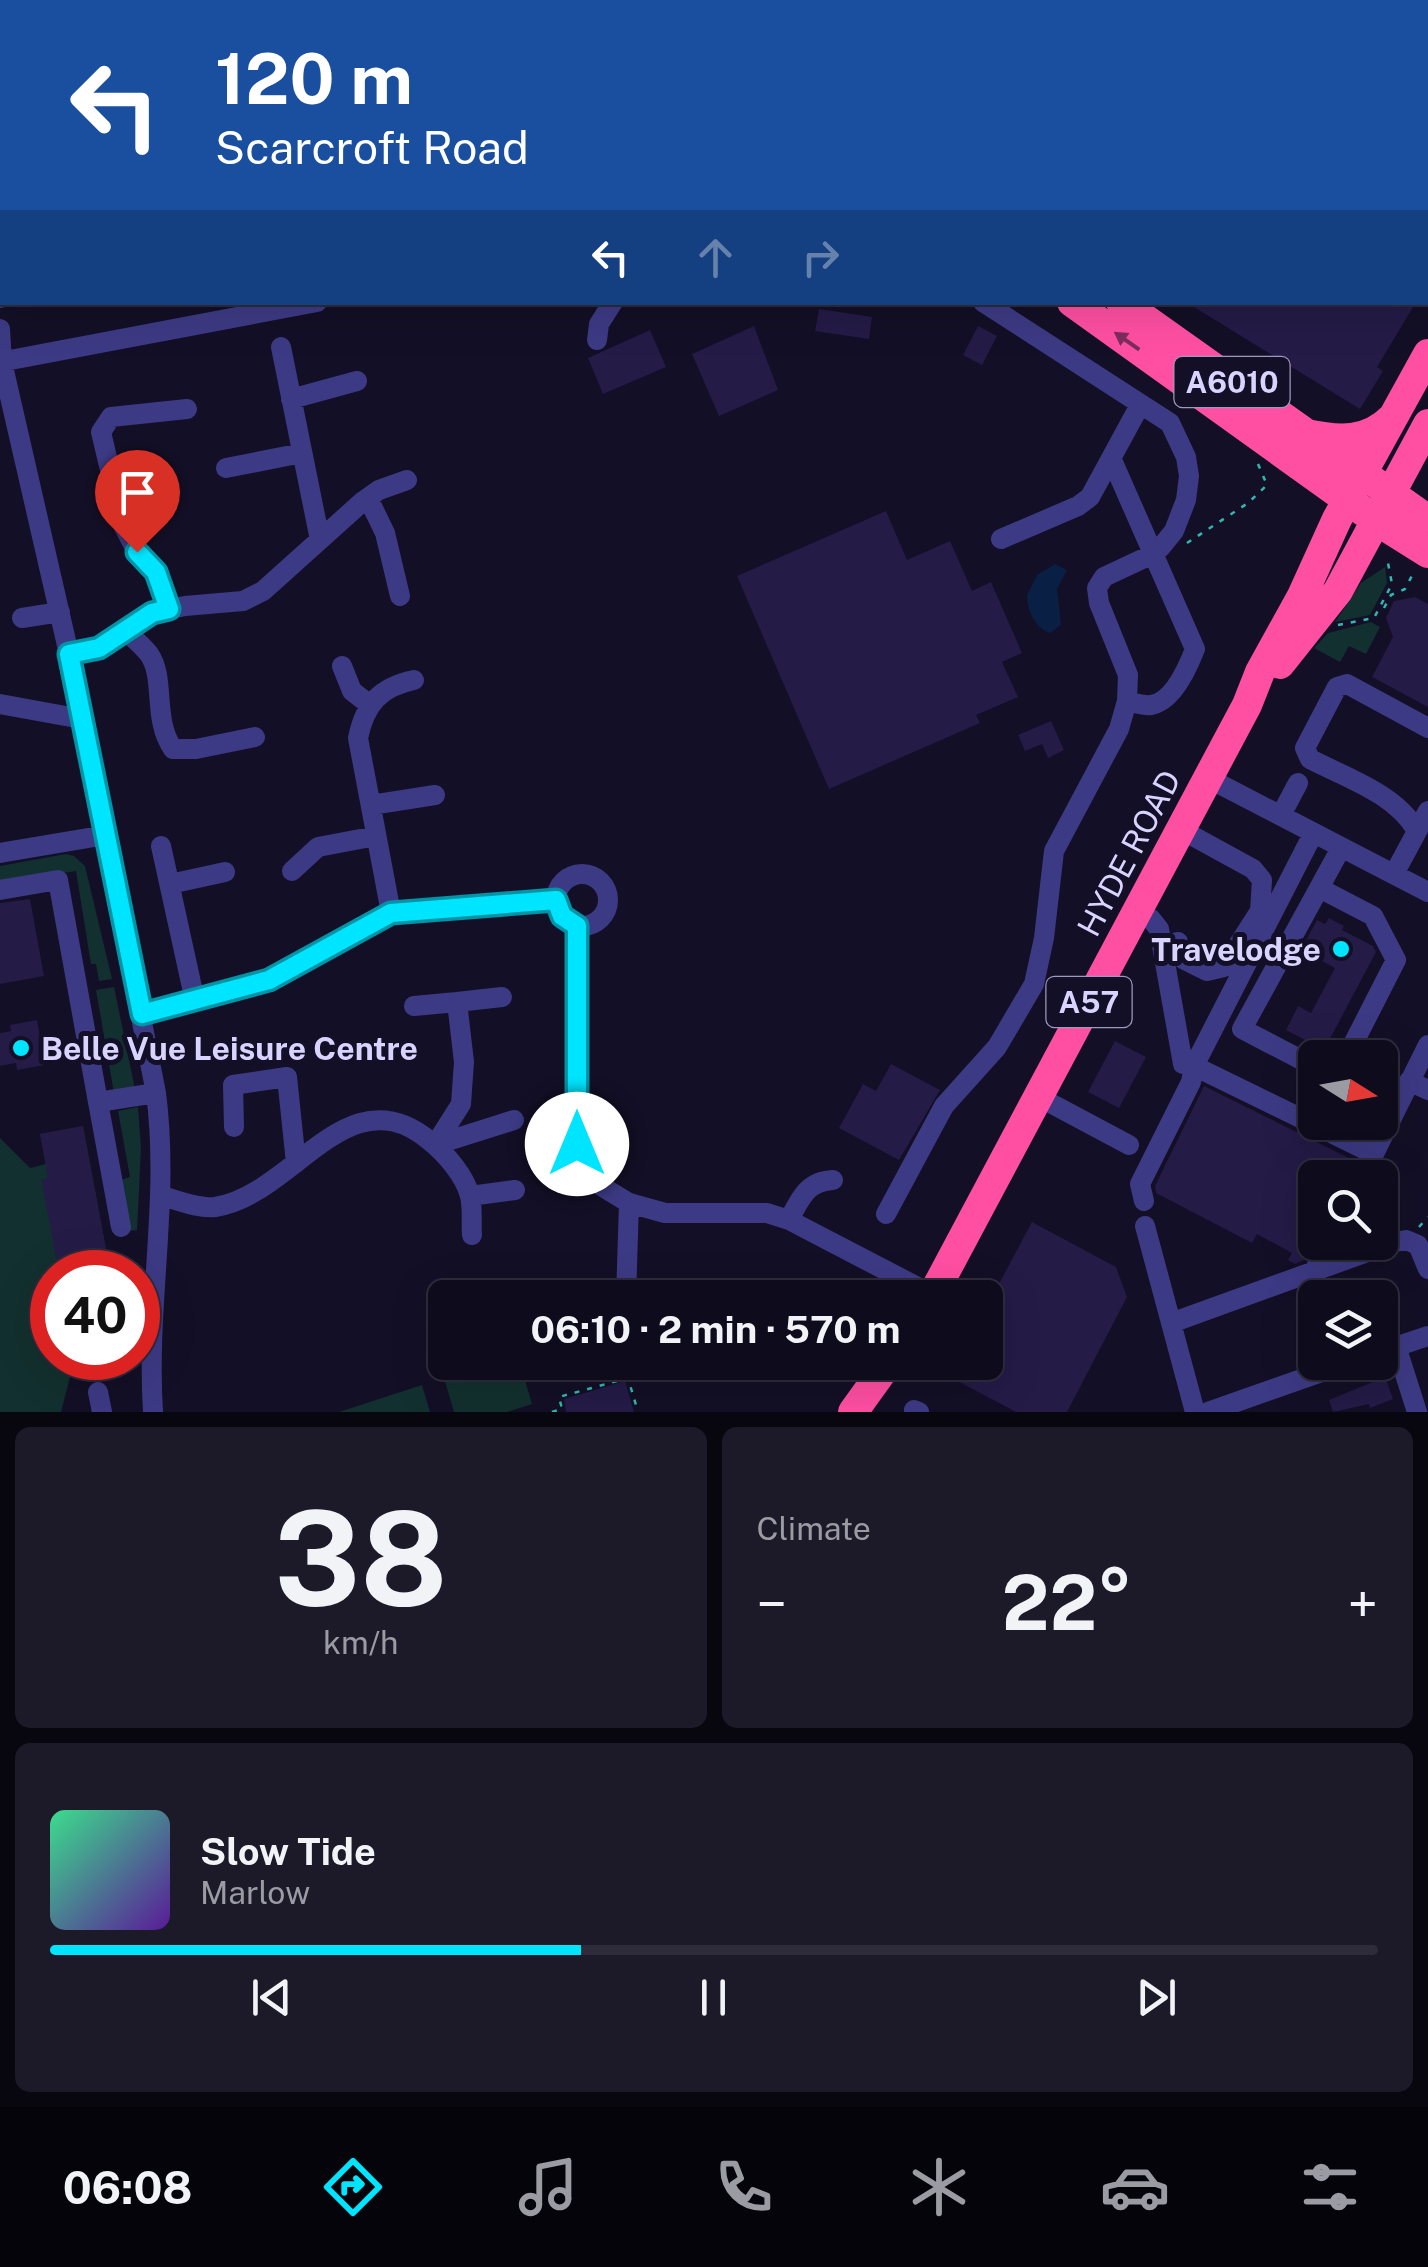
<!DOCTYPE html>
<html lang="en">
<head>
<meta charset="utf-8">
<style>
	body { margin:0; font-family:"Public Sans",sans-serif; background:#1c1929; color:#f1f3f6; height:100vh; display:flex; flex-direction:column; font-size:38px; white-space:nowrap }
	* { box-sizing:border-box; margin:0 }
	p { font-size:32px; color:#9b9ba3 }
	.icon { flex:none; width:55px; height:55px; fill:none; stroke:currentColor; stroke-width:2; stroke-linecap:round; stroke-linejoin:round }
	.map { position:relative; height:1412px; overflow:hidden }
	.sheet { display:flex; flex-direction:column; gap:15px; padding:15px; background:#08060f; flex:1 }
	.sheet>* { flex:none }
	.banner { position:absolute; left:0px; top:0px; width:1430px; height:305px; box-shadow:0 10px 40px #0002,0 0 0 2px #2e2b3b; background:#1a4fa0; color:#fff; overflow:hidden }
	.needle { width:65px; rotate:101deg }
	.tools { position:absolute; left:1298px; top:1040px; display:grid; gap:20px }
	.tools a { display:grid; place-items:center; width:100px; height:100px; border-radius:15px; background:#0e0b1c; box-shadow:0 10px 40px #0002,0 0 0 2px #2e2b3b; font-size:50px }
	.speed { position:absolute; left:30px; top:1250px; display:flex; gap:20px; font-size:50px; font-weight:700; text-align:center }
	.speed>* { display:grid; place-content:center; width:130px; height:130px; border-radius:50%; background:#0e0b1c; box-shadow:0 10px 40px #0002,0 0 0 2px #2e2b3b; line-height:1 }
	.speed .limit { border:15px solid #d22; background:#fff; color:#111 }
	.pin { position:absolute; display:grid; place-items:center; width:85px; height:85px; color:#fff; margin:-102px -42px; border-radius:50% 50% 50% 0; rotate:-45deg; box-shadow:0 0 10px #0007 }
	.pin .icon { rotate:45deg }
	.me { position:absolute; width:110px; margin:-55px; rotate:0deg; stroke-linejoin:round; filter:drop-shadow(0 0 8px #0008) }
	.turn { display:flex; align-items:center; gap:35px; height:210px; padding:0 50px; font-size:45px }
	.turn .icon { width:130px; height:130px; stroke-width:2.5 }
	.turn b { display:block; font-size:70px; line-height:85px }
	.lanes { display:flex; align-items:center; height:95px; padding:0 50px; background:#0003; justify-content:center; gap:50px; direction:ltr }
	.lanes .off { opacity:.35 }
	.big { font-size:75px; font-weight:700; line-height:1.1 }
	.sheet .tile { flex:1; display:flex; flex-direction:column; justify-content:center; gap:15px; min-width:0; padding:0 35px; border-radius:15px; background:#1c1929 }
	.sheet .dial { align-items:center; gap:0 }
	.dial b { font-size:130px; line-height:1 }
	.song { display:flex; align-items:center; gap:30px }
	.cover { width:120px; height:120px; border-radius:15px; background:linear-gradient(135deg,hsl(150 70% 55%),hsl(270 70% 35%)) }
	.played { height:10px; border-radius:5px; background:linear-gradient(90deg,#00e5ff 40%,#2e2b3b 40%) }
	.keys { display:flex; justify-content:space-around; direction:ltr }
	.heat { display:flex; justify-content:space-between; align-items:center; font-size:55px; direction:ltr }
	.sheet .tiles { flex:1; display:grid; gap:15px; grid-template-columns:1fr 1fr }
	.tile:last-child { grid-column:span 2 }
	.trip { position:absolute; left:428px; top:1280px; width:575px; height:100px; border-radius:15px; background:#0e0b1c; box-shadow:0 10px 40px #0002,0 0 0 2px #2e2b3b; font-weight:700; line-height:100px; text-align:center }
	.menu { display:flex; height:160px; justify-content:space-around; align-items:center; background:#06040b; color:#9b9ba3 }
	.menu .icon { width:70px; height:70px }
	.menu .active { color:#00e5ff }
	.menu b { font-size:45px; color:#f1f3f6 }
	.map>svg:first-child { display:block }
</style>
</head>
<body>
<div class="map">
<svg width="1428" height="1412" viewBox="0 0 1428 1412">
	<rect width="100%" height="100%" fill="#130f26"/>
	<path fill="#12302f" d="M1385,567L1387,583L1370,615L1335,622L1361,583Z
		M1371,622L1380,627L1366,654L1349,646L1340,662L1314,648L1328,633Z
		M66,854L74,856L85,866L112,979L99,981L96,964H91L76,871L0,883V866Z
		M114,987L135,1089L114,1093L96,990Z
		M138,1107L141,1148L137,1230L130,1231L121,1180L130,1177L118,1111Z
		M83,1126L107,1254L117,1253L121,1272H52V1358H103L105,1370L70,1377L61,1412H0V1138L30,1168L46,1164L40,1134Z
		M472,1362L520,1363L532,1404L507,1412H454L442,1371Z
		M422,1385L430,1412H339Z"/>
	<path fill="#0a1f44" d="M1055,564L1067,570L1057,589L1061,625L1050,633C1035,628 1027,610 1027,595L1037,575Z"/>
	<path fill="#241b47" d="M1186,302H1416L1377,367L1383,371L1360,409Z
		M819,309L872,317L869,339L815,331Z
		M754,326L778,390L719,416L692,354Z
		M978,326L997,336L982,365L963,355Z
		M650,330L666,367L603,394L588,358Z
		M886,511L907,560L950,541L972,591L991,582L1022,653L1002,662L1018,697L976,715L980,723L829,789L737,576Z
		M1415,597L1428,604V707L1372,677L1393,637L1386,618L1394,601Z
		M1051,721L1064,750L1048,758L1042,744L1025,751L1018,735Z
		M30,899L44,976L0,984V903Z
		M1329,918L1344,926L1342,930L1373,946L1376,952L1324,1050L1286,1030L1298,1006L1311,1013L1335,968L1301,950L1317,920L1325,924Z
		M37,1020L45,1065L17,1070L16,1063L0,1066V1033L11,1031L10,1025Z
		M1115,1041L1146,1057L1119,1108L1088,1092Z
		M891,1064L940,1090L899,1160L839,1128L863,1084L876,1091Z
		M1204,1086L1355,1161L1348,1178H1315V1239L1304,1260L1295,1264L1288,1260L1292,1253L1257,1234L1252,1243L1156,1193L1155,1186Z
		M83,1126L107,1255L117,1253L121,1272H59L41,1179L48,1178L40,1134Z
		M1032,1222L1116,1267L1127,1297L1067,1412H1016L950,1377L958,1362H985V1310Z
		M1385,1377L1393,1399L1370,1408L1369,1404L1333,1412L1329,1400Z
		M625,1381L634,1412H566L564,1399Z"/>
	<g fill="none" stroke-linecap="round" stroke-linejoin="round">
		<path stroke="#2fb8b0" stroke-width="2.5" stroke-dasharray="5 8" stroke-linecap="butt" d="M1187,543L1248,503L1267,485L1258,464
			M1384,608L1391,595L1405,589L1415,570
			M1338,625L1374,618L1392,584L1388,563
			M1419,1227L1428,1217
			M552,1412L562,1409L559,1397L628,1378L638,1412"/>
		<path stroke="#3d3a85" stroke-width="20" d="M358,0L361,2
			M1041,0V2
			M171,2L172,0
			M1226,2L1232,0
			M0,149H2
			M0,259L2,260
			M0,298L2,284
			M0,329L2,362L69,654L156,1093C170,1200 146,1305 153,1412
			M597,340L599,324L613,302
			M281,347L320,540
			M0,362L317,302
			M291,399L357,381
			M1112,460L1195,649C1188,667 1173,702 1151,705C1144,706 1135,703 1127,701
			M226,468L302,453
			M368,498L385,533L400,596
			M1001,539L1078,506L1090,497L1140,405
			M169,609L156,571L137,552L123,525L101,432L111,417L187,409
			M22,618L60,612
			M126,631C133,638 143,646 149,654C166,678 152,719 173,749H196L255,737
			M69,654L99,648L152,613L185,606L243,601L263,591L362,502L379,490L407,480
			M342,666L352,691L370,705
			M0,704L82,719
			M1208,778L1428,892
			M371,805L435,795
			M1281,815L1298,783
			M1417,831C1396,794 1347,778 1310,759L1305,748L1337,687L1347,684L1428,728
			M161,846L195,1001
			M0,853L106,835
			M292,871L318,847L376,836
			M1394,874L1428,811
			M556 900a26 26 0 1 1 52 0a26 26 0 1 1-52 0Z
			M170,884L225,872
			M1321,889L1373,916L1396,960L1346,1058
			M0,890L58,880L98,1102L156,1093
			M1137,911L1151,919L1159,929L1183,1064L1194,1066L1374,1154
			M391,913L358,738C365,704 380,687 414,680
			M577,925V1145L593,1181L629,1203L665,1213H767L789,1220L933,1295
			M1162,946L1178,942L1183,959L1207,971L1224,967L1260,911L1262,880L1253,869L1180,829
			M457,1002L502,997
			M414,1006L457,1002L464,1062L461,1104L435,1145
			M142,1014L269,981L391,913L557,900
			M1315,1067L1242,1029L1341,848
			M1409,1081L1428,1090
			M1039,1097L1129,1145
			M98,1102L121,1227
			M234,1127L233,1085L287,1077L296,1163
			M435,1145L514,1120
			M1362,1178L1428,1045
			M162,1196C177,1200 199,1209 215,1207C294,1195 347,1072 430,1141C446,1154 465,1176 470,1196C473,1208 471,1223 472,1235
			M470,1196L515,1190
			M1144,1201L1140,1184L1191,1082L1194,1066L1313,834
			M886,1214L944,1106L997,1047L1034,984L1044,938L1054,851L1119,729L1127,701L1128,675L1099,603L1097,588L1104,577L1153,554L1161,547L1174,531L1186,500L1189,476L1186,457L1170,423L983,302
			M789,1220C800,1199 807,1181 833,1180
			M1145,1226L1195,1412
			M1314,1271L1329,1242
			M626,1298L629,1203
			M1171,1323L1395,1242L1406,1240L1418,1245L1428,1269
			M1396,1346L1417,1412
			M1380,1352L1428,1336
			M98,1392L102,1412
			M914,1410L919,1412
			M1208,1412L1350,1362"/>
		<path stroke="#ff4fa3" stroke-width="30" d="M218,0L220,2
			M1072,302L1377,521L1428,553
			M1121,302L1428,520
			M1306,434C1339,441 1367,443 1393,417
			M1280,664L1338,591L1428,424
			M931,1298L1247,705L1260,672L1302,596L1337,519L1428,354
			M853,1412L889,1362"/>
	</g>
	<defs><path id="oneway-solid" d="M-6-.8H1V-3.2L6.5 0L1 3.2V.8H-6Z" transform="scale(2.5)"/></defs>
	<use fill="#7d2c5e" href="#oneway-solid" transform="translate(1127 341) rotate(-145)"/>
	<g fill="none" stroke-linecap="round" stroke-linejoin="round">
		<defs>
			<path id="route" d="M137,552L156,572L169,609L152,613L99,648L69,654L142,1014L269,980L391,913L556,900L562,916L577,926V1144"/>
		</defs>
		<use href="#route" stroke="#0095a6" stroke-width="25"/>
		<use href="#route" stroke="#00e5ff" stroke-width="18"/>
	</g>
	<g fill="#00e5ff" stroke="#130f26" stroke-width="4">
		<circle cx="1341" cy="949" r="10"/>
		<circle cx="21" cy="1048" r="10"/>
	</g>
	<g text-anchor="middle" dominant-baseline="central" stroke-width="10" stroke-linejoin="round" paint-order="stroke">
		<g fill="#130f26" stroke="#9e99be" stroke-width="2.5">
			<rect x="1174.5" y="357" width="115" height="50" rx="8"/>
			<rect x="1046.5" y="977" width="85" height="50" rx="8"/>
		</g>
		<g font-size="30" font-weight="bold" fill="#d9d4ff">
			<text x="1232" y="382">A6010</text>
			<text x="1089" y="1002">A57</text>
		</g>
		<g font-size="32" fill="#d9d4ff" stroke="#130f26">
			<text transform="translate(1129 853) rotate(-62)">HYDE ROAD</text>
		</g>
		<g font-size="32" font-weight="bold" fill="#d9d4ff" stroke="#130f26" text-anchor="end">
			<text x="1321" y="949">Travelodge</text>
			<text x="41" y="1048" text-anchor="start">Belle Vue Leisure Centre</text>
		</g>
	</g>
</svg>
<div class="tools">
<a><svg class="needle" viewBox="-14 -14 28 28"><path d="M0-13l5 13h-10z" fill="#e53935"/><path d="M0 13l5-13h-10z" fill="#9b9ba3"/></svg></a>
<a><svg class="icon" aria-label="search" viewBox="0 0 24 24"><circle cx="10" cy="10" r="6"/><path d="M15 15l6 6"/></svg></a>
<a><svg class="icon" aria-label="layers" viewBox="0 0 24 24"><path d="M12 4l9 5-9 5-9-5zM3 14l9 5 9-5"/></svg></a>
</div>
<div class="speed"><div class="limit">40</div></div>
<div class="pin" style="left:137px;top:552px;background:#d93025"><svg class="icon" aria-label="arrive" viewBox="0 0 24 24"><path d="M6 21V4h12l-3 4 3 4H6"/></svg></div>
<svg class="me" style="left:577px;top:1144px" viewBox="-20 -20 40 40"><circle r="19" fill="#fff"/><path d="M0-13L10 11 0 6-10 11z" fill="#00e5ff"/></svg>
<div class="trip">06:10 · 2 min · 570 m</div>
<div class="banner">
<div class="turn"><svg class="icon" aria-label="left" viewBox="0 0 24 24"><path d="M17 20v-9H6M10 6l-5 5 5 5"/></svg><div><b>120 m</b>Scarcroft Road</div></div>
<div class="lanes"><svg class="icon" aria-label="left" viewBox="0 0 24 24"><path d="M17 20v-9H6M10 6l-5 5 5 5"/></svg><svg class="icon off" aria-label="ahead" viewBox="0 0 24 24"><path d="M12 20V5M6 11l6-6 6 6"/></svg><svg class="icon off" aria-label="right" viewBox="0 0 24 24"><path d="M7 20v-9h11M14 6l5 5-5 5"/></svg></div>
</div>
</div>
<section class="sheet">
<div class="tiles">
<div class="tile dial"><b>38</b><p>km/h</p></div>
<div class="tile"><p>Climate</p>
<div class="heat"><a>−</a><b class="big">22°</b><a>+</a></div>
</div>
<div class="tile">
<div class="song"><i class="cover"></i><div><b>Slow Tide</b><p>Marlow</p></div></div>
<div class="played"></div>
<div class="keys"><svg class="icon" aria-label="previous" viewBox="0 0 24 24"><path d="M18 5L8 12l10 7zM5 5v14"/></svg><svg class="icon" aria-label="pause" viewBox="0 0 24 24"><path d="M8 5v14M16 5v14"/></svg><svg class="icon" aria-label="next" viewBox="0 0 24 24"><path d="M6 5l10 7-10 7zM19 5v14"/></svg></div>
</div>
</div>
</section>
<nav class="menu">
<b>06:08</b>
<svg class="icon active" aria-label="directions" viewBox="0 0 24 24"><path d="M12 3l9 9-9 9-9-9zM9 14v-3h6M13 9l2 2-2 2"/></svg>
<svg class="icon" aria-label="music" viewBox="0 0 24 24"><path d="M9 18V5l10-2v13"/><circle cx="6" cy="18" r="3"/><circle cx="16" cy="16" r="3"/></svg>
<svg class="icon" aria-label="phone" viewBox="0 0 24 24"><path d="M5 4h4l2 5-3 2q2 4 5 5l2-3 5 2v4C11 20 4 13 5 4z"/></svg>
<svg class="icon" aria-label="climate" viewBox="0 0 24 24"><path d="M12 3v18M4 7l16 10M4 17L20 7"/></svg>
<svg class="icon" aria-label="car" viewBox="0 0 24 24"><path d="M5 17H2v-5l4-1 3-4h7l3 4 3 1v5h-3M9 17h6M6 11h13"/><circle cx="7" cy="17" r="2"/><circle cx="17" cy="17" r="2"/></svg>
<svg class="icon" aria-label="filters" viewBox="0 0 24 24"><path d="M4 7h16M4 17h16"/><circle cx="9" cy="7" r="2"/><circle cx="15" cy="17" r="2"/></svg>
</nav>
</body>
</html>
